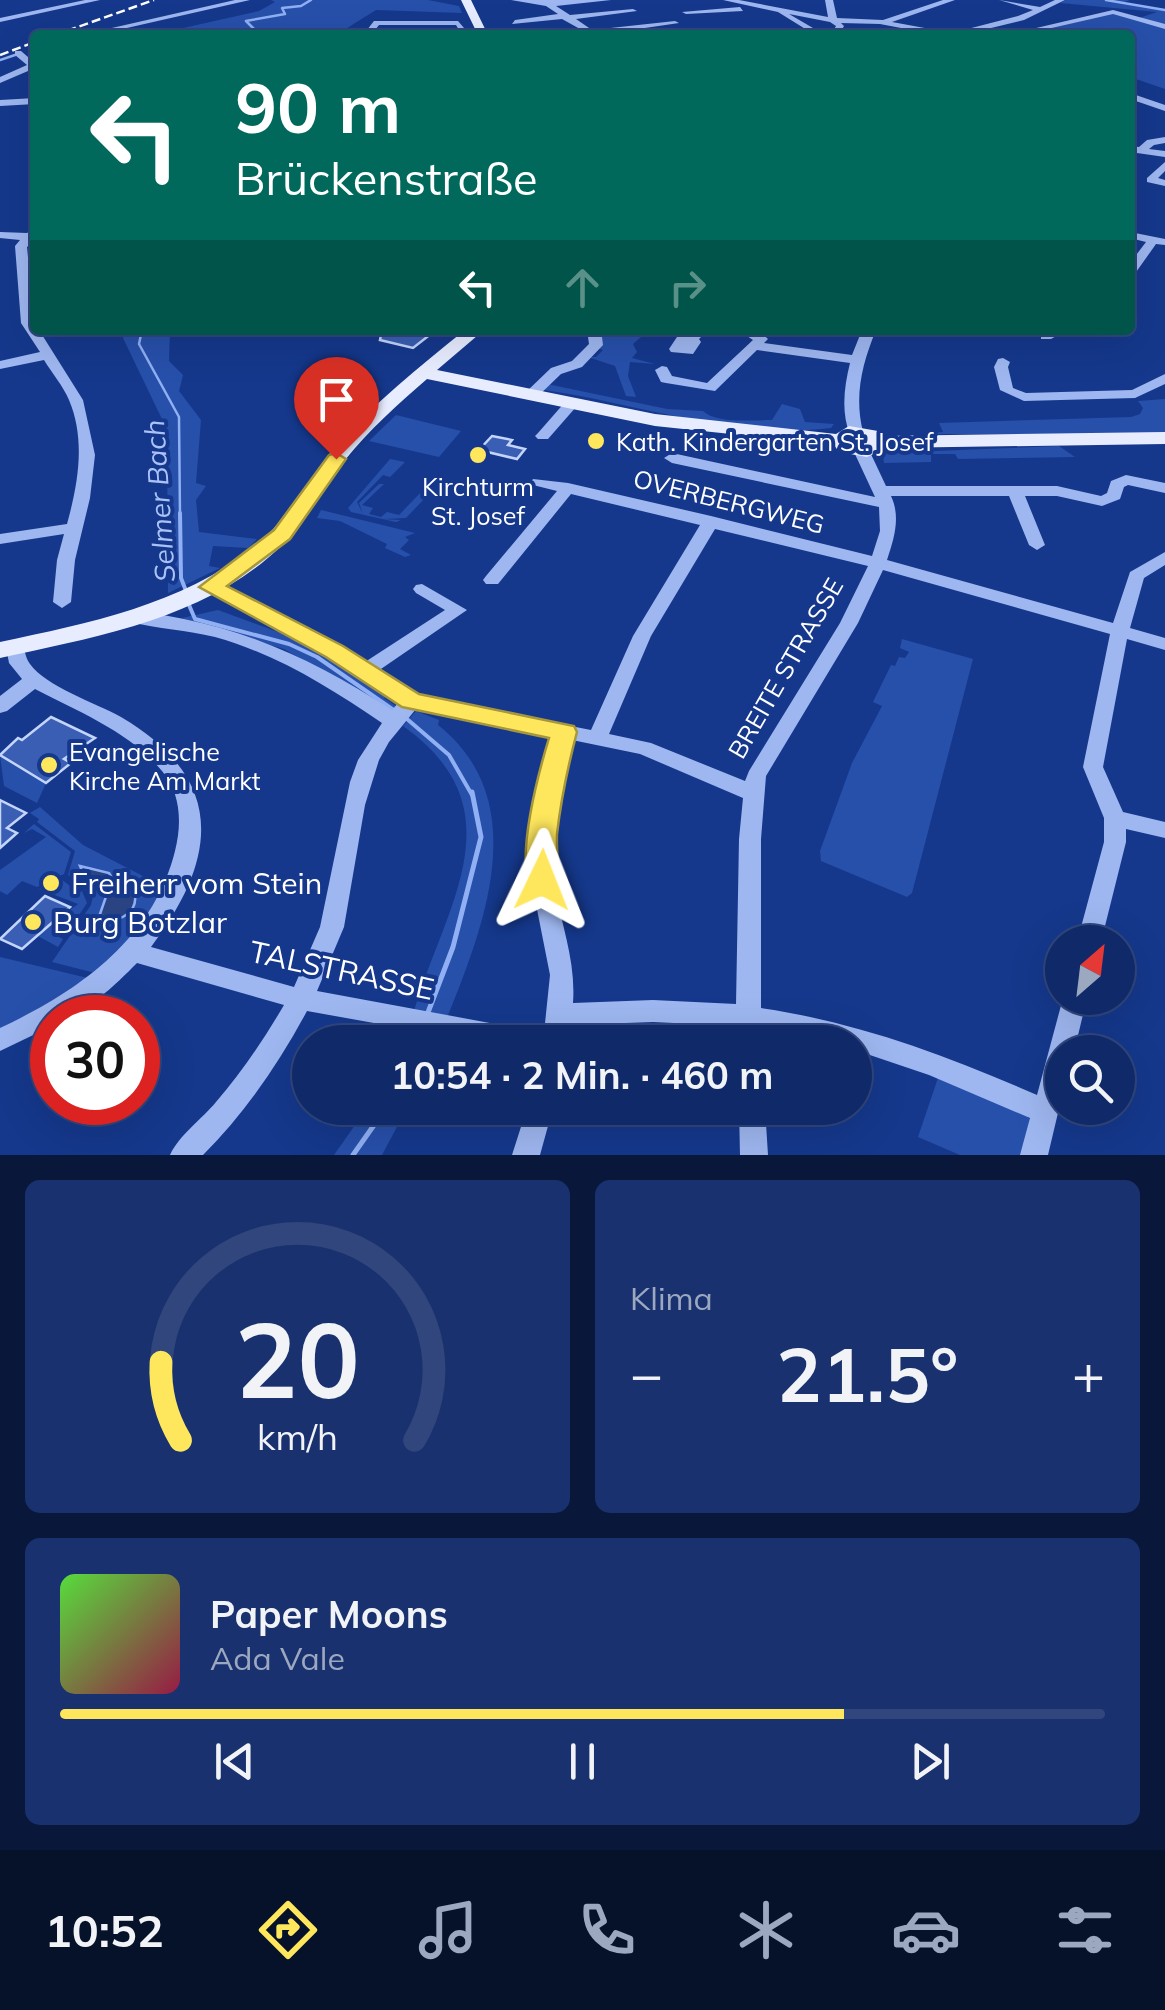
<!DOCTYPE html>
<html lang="de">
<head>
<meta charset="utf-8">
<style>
	body { margin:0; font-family:Mulish,sans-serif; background:#19326f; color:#f1f3f6; height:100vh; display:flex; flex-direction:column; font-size:38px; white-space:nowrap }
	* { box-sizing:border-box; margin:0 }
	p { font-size:32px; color:#9ca7c0 }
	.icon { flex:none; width:55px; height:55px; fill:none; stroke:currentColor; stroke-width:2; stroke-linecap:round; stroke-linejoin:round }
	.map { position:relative; height:1155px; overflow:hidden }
	.details { display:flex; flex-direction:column; gap:25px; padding:25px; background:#09173a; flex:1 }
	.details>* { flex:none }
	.hud { position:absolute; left:30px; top:30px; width:1105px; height:305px; border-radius:10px; box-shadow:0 10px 40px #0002,0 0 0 2px #30467d; background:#00695c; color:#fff; overflow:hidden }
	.needle { width:65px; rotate:28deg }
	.tools { position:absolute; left:1045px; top:925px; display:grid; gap:20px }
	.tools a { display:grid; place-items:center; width:90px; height:90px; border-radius:50%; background:#102a69; box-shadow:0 10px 40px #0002,0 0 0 2px #30467d; font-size:50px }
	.speed { position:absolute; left:30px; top:995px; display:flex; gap:20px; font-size:50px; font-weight:700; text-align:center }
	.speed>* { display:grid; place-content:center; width:130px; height:130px; border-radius:50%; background:#102a69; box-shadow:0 10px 40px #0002,0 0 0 2px #30467d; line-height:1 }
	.speed .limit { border:15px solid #d22; background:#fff; color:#111 }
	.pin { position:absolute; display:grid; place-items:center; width:85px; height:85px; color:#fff; margin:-102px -42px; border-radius:50% 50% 50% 0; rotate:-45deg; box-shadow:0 0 10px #0007 }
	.pin .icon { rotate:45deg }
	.me { position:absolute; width:110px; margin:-55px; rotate:2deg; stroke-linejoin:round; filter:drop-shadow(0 0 8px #0008) }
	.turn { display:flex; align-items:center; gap:35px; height:210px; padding:0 40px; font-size:45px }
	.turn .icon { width:130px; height:130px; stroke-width:2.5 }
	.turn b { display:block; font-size:70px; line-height:85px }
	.lanes { display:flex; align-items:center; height:95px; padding:0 40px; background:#0003; justify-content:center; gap:50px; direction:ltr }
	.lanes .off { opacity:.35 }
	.big { font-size:75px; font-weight:700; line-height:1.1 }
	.details .card { flex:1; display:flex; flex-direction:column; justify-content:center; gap:15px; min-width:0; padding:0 35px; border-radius:15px; background:#19326f }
	.details .dial { align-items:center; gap:0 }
	.dial svg { height:260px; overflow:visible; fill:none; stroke:#30467d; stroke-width:7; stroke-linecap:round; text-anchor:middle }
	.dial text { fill:#f1f3f6; stroke:none }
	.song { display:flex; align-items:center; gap:30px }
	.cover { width:120px; height:120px; border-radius:15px; background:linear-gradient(135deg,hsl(110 70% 55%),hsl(340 70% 35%)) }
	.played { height:10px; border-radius:5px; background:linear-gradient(90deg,#ffe75d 75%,#30467d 75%) }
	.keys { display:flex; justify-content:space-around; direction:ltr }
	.heat { display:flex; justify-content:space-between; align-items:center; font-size:55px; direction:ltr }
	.details .tiles { flex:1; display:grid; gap:25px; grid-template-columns:1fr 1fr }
	.card:last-child { grid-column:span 2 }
	.trip { position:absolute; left:292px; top:1025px; width:580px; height:100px; border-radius:50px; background:#102a69; box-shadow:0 10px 40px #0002,0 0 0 2px #30467d; font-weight:700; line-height:100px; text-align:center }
	.dock { display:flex; height:160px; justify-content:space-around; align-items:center; background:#06112a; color:#9ca7c0 }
	.dock .icon { width:70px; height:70px }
	.dock .active { color:#ffe75d }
	.dock b { font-size:45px; color:#f1f3f6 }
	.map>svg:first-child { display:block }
</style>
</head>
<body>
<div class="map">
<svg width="1165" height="1155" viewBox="0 0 1165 1155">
	<rect width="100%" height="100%" fill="#15388c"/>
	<path fill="#2750ab" d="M271,0H428L459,6L462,13L376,10L336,35H152L259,11L275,2Z
		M1066,0H1130L1122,3L1165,10V89L1130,77V35H1022L1114,13L1136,19L1157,12L1060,3Z
		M130,330H170L169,361L183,375L179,391L201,420L196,483L206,486L196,500L199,532L257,539L248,548L213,546L209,566L220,568L168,593L167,441L161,417L123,338Z
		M605,330H649L633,344L637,352L632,358L655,364L630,362L628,376L636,397L626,396L615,366L588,357H596L603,350L597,348Z
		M547,384L667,409L703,411C717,424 752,420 772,420L782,404L800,409L805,422L834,424L831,428C737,440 636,403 544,390Z
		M1165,399V434H925L943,432L939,423L1131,417L1140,414L1143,408L1138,401Z
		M396,415L461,431L439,457L369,441Z
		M1059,446L1075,457L958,459L955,454H931V462L884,463L883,453Z
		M390,459L405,462L390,477L383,475L357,502L363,514L359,503L379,484H384L362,505L373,508L369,514L381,517L387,512L399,515L423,490L428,495L406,518L383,519L401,520L396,522L351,512L348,508Z
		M321,510L415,533L405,537L409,540L400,549L411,555L405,557L385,548L387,544L340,521L317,518Z
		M218,610L300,640L389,694L384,698L396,706L391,713L284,649L182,618Z
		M902,639L973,659L912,893L907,897L821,861L820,851L852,763L882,706L873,702L891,665L895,666L899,657L905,658L909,652L900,648Z
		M416,711L439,720L438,725C533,800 485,924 447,1018L414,1011C444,907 521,810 403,726Z
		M0,755L46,783L37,803L4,786Z
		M40,807L83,845L166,888L135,936L99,974L52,962L91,905L93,896L68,875L75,851L37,822L39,819L30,813Z
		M34,824L71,852L64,874L37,887L22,881L7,895L0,891V870L46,837L32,829L24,833Z
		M61,879L79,893L82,891L87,903L65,936H57L63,939L58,947L36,935L78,904L39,889Z
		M0,957L92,979L0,1030Z
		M939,1075L1024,1112L1032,1122L1023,1155H960L918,1137Z
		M367,1108H407L382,1155H334Z"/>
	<path fill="#294383" stroke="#90b0f3" stroke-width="2.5" d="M80,866L109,873L116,884L135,895C137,910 126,917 113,921L100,914L109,888L86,880Z"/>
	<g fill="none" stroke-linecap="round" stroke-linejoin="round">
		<path stroke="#90b0f3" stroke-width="2.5" d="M1106,0L1165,10
			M251,35L255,30L246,21L285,14L282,8L301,6L311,0
			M0,60L15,55
			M142,330L139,344L179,417L180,515"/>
		<path stroke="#90b0f3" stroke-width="4" d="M180,513L181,578L186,591
			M189,605L195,619L289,644L317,657L395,711
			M407,719L449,755L472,795"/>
		<path stroke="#90b0f3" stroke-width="5" d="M427,1015L453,947L481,837L472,792
			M416,1042L422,1028
			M353,1155L386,1108"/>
	</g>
	<path fill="#395eb3" stroke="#c4d5fb" stroke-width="2.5" d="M382,330H436L413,348L380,340Z
		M492,436L512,440L508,445L525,449L517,459L479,450Z
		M51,717L95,738L64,759L71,763L46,783L0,755L18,738L22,740Z
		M0,800L26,813L7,828L17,833L0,848Z
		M45,896L70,907L22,949L0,939Z"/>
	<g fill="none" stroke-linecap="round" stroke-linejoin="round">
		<path fill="#9eb7f0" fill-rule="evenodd" d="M85,0H100L0,22V18Z
			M235,0H250L96,35H81Z
			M511,0H611L556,6L570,15L633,9L637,11L576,19L592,30L675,21L679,23L597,35H547L580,29L562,19L512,24L515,20L558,14L546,6Z
			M723,0H739L828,17L825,0H833L837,18L883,20L943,0H955L892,22L952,33L1018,16L1033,10L999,0L1040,7L1055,0H1065L1024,20L962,35H938L880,24L841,23L844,26L839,35H831L836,26L830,22L789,14L825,35H815L778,12Z
			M740,7L743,11L686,14L682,12Z
			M1113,10L1165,24V29L1113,14L1021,35H1006Z
			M374,21H458L470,35H462L456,25H379L371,35H363Z
			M723,29L726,33L710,35L711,33Z
			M15,51H21L35,63V68L0,83V77L27,65L15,55Z
			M1130,93L1165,105V111L1130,99Z
			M35,98V104L0,106V100Z
			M1165,137V143L1154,145L1149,149L1165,151V157L1130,152V146L1139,147L1147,140Z
			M1165,162V171L1158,178L1165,180V186L1147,182V178Z
			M35,228V240L27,247L35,330H39L83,400L95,455L90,498L75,560L71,602L62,608L53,602L57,560L64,534L0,544V534L67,524C78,484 86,440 69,400C63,386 52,373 44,360L0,369V361L40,352L21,323L15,246L20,240L0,238V232L27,233Z
			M1130,232L1165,239V245L1156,244L1134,275L1130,276V263L1146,242L1130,238Z
			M593,330H607L602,337L603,345L582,367L561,374L535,399H525V393L551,368L572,361L589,344L588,337Z
			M693,330H708L699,339L701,342L693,354L671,352L669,349L677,337L687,335Z
			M738,330C750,330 760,330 768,339L764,343L852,355L862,330H876C862,364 854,396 863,432L860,435H850C841,412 844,387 850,363L757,350L715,391L666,383L661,382L655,370L662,366L667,367L672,376L707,383L753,340Z
			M1049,330H1067L1051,339H1041V333Z
			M1003,358L1010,362L1008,367L1013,388L1026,393L1132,390L1165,374V384L1135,398L1024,401L1000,390L994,367L998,359Z
			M571,400L576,401V407L548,439H538L535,436L538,433L566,401Z
			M862,447L870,452L886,486H1057L1101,496L1107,493L1111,481L1126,475L1165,483V493L1128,485L1124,487L1120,499L1102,506L1057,496H1025L1045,545L1037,550L1029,545L1009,496H891C901,517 894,539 887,560L1113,623L1130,572L1165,552V565L1144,578L1130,628L1165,638V650L1127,639L1103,767L1123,812L1165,822V838L1126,829V842L1101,942H1077L1104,842V818L1083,767L1110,634L883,570L858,623L766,776L761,839V1008C857,1022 948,1056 1037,1095L1063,998H1087L1074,1052H1062V1096L1048,1155H1020L1030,1118L929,1075L855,1050V1042H828L761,1029L760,1042H736V1026L653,1022L571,1025L567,1042H480L307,1011C279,1063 245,1113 203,1155H170C179,1135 202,1119 216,1102C242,1072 264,1039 284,1005L137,963C116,984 83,1018 52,1018V1026L0,1051V1028C79,991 153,939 175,851C182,824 181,793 162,771C130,732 79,712 35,689L7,711L0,713V696L22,679L9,663L6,647L8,643H22C25,649 25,658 30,664C45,686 96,703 121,717C226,779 219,857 151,947L294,987L320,927L350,782L358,760L382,723C329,687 276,654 215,637C187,630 158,629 130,622L127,618L130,614C146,611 167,616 184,619C262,635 326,667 392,710L399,702L327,655L201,587L204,583H216L341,647L365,662L445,610L416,593L413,589L416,585L422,584L467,610L378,671L417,696L591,730L633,636L700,525L571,494L498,584H486L483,580L486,576L557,491L533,485L531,482L533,479L568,483L711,516L872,556L880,531L879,507L672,463L664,458L672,453L875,497L854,452ZM715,529L868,566L840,623L749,771L745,781L651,743L609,734L651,636ZM416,709L553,737L535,807L530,846L532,884L550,975L544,1033L317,991L344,927L365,805L379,760L389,742ZM572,740L640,754L743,798L739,839L736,1004L653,1000L573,1003C576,962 562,927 555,888C547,838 559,788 572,740Z
			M527,1108H553L540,1155H512Z
			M739,1108H765L768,1155H740Z"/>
		<path fill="#e7edff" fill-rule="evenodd" d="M461,0H471L488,35H478Z
			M465,330H484L437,370L655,414L836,434L849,426L878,431L882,436L1165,432V444L887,448L867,457L839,452L834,445L655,426L427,379C398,404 369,430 345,460C323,488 307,521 281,546C208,618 96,637 0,658V642C89,623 181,605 254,547C288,520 307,480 335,447C374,403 419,367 465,330ZM853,438L865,440L867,443H852Z"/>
		<path stroke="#fff" stroke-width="2.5" stroke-dasharray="9 4" stroke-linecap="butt" d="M55,35L154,0
			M0,55L35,42"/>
	</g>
	<path fill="#ffe75d" stroke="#a6963c" stroke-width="2.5" d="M336,453L346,459L290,539L227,586L343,646L419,694L574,726L577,732C568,766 561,799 557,834C556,852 561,873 552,889L542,892L531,889C515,858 539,771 549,738L402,707L326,657L199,587L274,530L329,455Z"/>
	<g fill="#ffe75d" stroke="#15388c" stroke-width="4">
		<circle cx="596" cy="441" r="10"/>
		<circle cx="478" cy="455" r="10"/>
		<circle cx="49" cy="765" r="10"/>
		<circle cx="51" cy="883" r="10"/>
		<circle cx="33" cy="922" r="10"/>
	</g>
	<g text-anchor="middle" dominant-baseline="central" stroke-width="8" stroke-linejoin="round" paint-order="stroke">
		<g font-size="25" fill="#fff" stroke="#15388c" text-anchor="start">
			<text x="616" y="441">Kath. Kindergarten St. Josef</text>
			<text x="478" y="486" text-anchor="middle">Kirchturm<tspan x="478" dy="29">St. Josef</tspan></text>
			<text x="69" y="751">Evangelische<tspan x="69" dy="29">Kirche Am Markt</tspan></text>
		</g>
		<g font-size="25" fill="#fff" stroke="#15388c">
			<text transform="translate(729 501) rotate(14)">OVERBERGWEG</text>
			<text transform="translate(785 668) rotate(-60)">BREITE STRASSE</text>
		</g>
		<g font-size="28" font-style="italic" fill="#aac2f7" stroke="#15388c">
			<text transform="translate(159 501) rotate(-94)">Selmer Bach</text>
		</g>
		<g font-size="30" fill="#fff" stroke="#15388c" text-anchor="start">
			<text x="71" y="883">Freiherr vom Stein</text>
			<text x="53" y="922">Burg Botzlar</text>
		</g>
		<g font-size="30" fill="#fff" stroke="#15388c">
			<text transform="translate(342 970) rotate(12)">TALSTRASSE</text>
		</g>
	</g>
</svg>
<div class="tools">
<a><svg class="needle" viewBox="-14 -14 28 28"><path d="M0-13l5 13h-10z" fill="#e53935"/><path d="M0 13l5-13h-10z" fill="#9ca7c0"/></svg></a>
<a><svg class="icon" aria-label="search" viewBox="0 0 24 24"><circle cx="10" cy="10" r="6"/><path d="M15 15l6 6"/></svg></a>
</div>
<div class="speed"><div class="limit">30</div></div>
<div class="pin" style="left:336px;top:459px;background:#d93025"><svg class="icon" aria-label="arrive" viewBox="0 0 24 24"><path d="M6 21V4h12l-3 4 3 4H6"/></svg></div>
<svg class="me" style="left:542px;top:880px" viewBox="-20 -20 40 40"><path d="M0-17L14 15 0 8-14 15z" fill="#ffe75d" stroke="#fff" stroke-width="4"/></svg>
<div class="trip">10:54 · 2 Min. · 460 m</div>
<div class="hud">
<div class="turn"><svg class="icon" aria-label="left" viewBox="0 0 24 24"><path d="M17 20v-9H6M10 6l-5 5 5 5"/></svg><div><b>90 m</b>Brückenstraße</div></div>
<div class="lanes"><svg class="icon" aria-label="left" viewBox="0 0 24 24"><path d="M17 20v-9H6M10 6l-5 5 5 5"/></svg><svg class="icon off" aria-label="ahead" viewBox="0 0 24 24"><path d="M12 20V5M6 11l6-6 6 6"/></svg><svg class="icon off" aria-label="right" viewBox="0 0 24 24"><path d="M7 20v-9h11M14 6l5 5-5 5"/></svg></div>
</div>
</div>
<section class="details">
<div class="tiles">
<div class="card dial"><svg viewBox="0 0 100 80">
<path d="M14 69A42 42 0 1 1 86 69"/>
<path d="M14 69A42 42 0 0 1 8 45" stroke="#ffe75d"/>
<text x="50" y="56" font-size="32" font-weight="700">20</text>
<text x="50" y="72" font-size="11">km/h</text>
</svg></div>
<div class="card"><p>Klima</p>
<div class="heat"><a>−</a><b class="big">21.5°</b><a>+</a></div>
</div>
<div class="card">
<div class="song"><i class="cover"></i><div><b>Paper Moons</b><p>Ada Vale</p></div></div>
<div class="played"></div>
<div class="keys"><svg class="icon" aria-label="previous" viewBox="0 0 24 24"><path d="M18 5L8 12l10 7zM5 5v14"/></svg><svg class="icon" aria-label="pause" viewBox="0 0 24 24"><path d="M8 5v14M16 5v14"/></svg><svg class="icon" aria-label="next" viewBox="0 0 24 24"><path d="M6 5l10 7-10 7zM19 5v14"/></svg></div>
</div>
</div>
</section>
<nav class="dock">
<b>10:52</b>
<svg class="icon active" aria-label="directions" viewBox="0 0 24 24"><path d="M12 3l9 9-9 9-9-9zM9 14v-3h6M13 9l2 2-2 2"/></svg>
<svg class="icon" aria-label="music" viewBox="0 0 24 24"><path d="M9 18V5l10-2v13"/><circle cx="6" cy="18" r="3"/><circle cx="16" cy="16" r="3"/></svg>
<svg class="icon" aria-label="phone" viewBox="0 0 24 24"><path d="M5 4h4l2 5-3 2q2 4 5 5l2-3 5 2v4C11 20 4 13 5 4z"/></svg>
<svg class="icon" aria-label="climate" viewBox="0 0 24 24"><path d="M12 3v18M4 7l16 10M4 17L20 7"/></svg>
<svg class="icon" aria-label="car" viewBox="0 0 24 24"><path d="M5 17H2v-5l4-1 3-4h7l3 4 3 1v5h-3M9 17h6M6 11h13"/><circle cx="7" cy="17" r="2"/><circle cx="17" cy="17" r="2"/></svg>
<svg class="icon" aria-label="filters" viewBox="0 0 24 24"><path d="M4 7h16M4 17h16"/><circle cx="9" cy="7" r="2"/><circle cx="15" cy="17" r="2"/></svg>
</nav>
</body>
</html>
